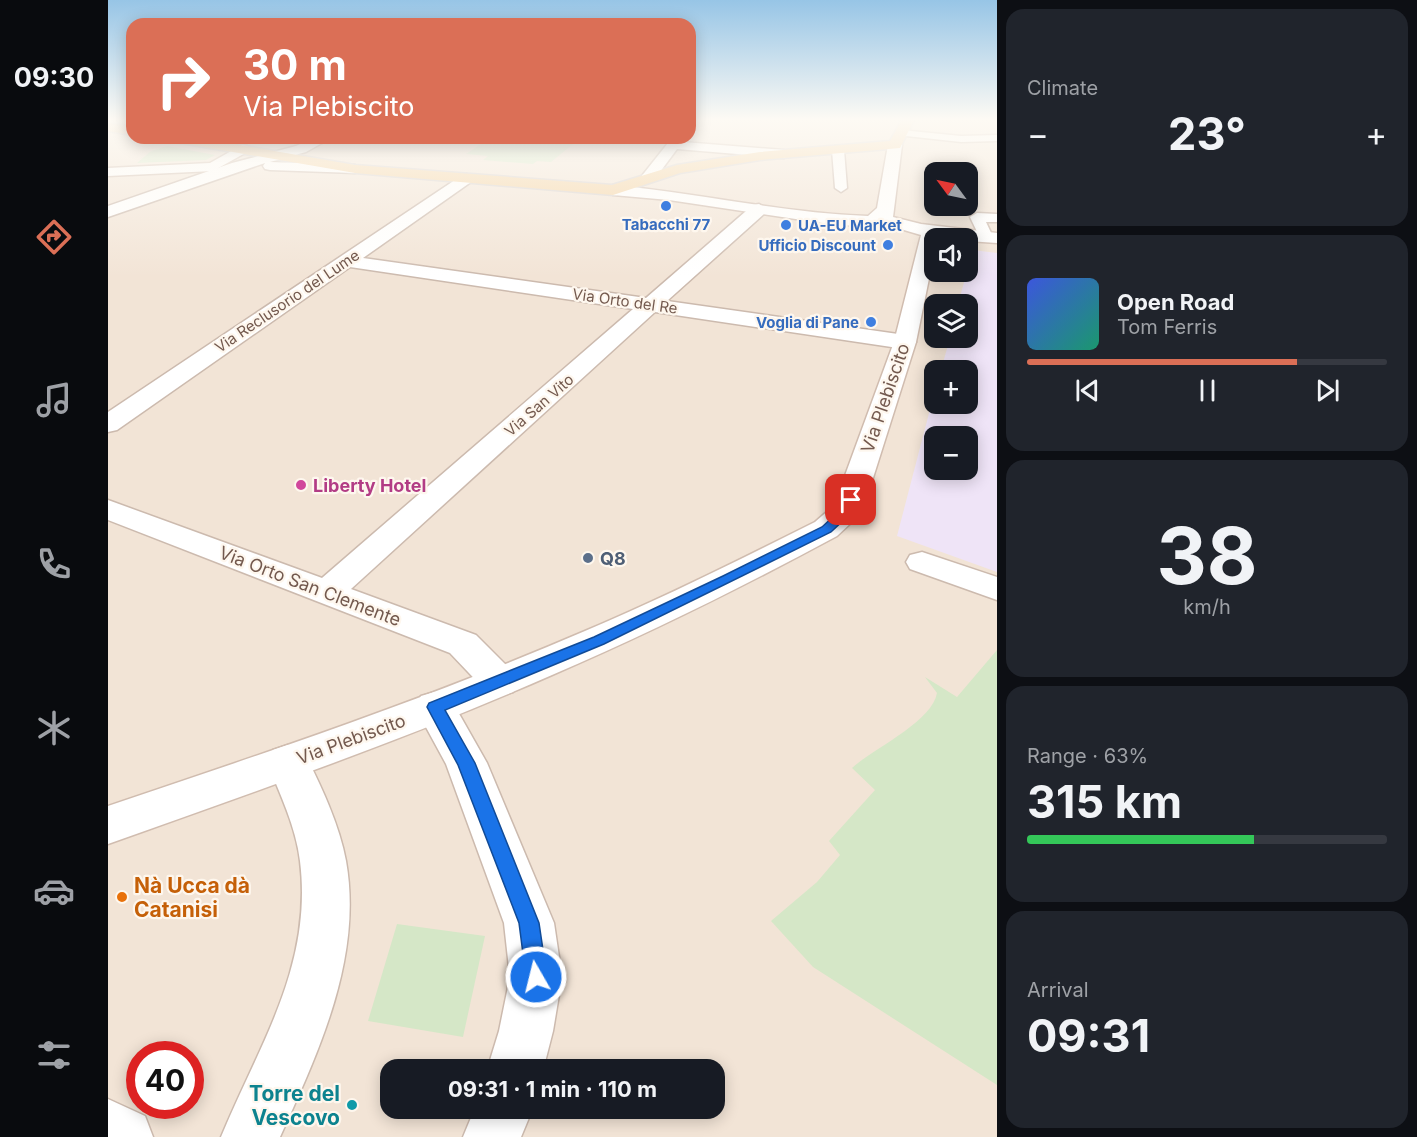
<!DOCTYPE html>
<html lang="en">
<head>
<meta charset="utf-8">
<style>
	body { margin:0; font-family:Inter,sans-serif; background:#20242c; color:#f1f3f6; height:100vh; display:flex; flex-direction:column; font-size:22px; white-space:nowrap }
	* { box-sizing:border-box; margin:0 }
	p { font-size:20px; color:#9ea1a6 }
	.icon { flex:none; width:33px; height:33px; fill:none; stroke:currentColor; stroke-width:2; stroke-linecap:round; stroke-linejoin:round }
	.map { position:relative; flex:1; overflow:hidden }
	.sheet { display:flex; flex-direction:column; gap:9px; padding:9px; background:#0d0f14; width:420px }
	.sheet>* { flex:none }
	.hud { position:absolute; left:18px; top:18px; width:570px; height:126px; border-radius:18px; box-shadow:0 3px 15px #0003; background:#db6f56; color:#fff; overflow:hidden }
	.needle { width:39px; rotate:303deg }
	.controls { position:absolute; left:816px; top:162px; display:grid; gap:12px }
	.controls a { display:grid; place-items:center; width:54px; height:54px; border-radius:12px; background:#171b24; box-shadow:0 3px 15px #0003; font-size:30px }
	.speed { position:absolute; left:18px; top:1041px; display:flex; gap:12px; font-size:30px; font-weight:700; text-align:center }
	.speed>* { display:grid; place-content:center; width:78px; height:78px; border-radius:50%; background:#171b24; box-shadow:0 3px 15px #0003; line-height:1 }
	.speed .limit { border:9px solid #d22; background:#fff; color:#111 }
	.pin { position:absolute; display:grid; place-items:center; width:51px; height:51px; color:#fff; margin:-26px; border-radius:12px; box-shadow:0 3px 9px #0006 }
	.me { position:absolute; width:66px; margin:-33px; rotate:352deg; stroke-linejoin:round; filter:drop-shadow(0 0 4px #0008) }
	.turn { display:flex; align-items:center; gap:21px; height:126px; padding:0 18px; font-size:27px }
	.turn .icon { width:78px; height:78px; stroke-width:2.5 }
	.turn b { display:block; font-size:42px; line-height:51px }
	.big { font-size:45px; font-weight:700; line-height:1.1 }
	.sheet .widget { flex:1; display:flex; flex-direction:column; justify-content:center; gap:9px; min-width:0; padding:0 21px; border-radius:18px; background:#20242c }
	.sheet .dial { align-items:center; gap:0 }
	.dial b { font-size:78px; line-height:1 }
	.song { display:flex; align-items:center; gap:18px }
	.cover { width:72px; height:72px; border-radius:9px; background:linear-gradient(135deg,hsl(230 70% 55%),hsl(160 70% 35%)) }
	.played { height:6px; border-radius:3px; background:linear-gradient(90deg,#db6f56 75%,#363941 75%) }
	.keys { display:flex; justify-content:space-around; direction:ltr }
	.heat { display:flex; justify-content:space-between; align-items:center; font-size:33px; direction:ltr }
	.charge { height:9px; border-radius:4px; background:linear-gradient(90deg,#34c759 63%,#363941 0) }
	.trip { position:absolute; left:272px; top:1059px; width:345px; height:60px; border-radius:18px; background:#171b24; box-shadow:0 3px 15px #0003; font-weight:700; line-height:60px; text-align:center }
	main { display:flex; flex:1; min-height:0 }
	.tab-bar { display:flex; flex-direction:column; width:108px; justify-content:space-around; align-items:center; background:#090b0e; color:#9ea1a6 }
	.tab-bar .icon { width:42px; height:42px }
	.tab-bar .on { color:#db6f56 }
	.tab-bar b { font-size:27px; color:#f1f3f6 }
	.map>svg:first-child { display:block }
</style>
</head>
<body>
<main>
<nav class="tab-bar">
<b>09:30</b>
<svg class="icon on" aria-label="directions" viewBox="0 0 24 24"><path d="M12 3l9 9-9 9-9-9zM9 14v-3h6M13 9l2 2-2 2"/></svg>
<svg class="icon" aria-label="music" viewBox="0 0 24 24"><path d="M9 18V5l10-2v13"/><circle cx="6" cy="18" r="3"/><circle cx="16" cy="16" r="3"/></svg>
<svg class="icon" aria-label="phone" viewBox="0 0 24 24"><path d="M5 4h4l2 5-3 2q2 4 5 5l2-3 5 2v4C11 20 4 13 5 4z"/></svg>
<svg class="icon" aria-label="climate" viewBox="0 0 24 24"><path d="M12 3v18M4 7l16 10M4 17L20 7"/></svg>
<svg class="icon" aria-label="car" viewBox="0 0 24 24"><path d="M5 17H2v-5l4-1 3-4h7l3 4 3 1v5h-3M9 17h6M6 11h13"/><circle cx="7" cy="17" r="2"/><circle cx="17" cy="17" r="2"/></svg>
<svg class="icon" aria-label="filters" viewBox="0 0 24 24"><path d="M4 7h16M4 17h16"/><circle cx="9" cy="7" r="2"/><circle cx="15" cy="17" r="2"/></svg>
</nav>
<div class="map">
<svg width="889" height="1137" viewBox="0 0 889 1137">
	<rect width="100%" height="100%" fill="#fbf3e7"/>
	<path fill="#f2e4d6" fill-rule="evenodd" d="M0,118H24V138H582V118H889V1137H0ZM826,172H860V206H826ZM826,238H860V272H826ZM826,304H860V338H826ZM826,370H860V404H826ZM826,436H860V470H826ZM32,1054H82V1106H32ZM282,1070H606V1108H282Z"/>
	<path fill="#efe4f7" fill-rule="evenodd" d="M865,250L889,253V572L789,536L826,394V404H860V370H833L842,338H860V304H850ZM826,436H860V470H826Z"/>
	<path fill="#d5e7c7" d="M382,138L470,140L443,162L429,161L425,164L375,160L380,156L358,154Z
		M59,146L107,155L98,160L29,163L43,151Z
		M889,650V1085L705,967L663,921L709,882L732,855L721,841L767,790L744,768C766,748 824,722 829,693L817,677L849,697Z
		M289,924L377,936L355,1037L260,1021Z"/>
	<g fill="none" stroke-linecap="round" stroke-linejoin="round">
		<defs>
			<path id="pedestrian" d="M793,130L853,136L889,135V141L853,142L789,135V131Z
				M730,147L736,150L739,188L733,192L727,188L724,150Z
				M869,213L889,214V222H878L885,237L883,240H873L862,217Z"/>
			<path id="minor" d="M564,138H578L575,142L676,150L683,154L676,158L569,149L546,180H536L533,177Z
				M358,174L363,176L366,179L363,182L255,258L538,298L645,205L651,204L659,209L657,213L559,301L797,335L805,337L808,342L805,347L797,349L547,312L243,589L368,635L405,672L411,682L405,692L392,696L379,692L342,653L0,520V500L214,578L525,309L242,267L9,430L0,432V412L353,176Z
				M814,552L889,577V600L802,569L798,562L802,555Z
				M180,745L195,750C212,784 231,823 238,861C255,957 211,1051 172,1137H113C151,1045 205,966 192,861C188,827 172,794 159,762L165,750Z"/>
			<path id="tertiary" d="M205,138H223L198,152L162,162L247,165L254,169L247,173L162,170L157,169L155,166L157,163L0,217V206L124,163L188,146Z
				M327,692L341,696L379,763L446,923L454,977L445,1031L435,1070H379L391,1031L402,977L396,923L338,764L307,707L313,696Z
				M0,1099L37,1116L45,1137H0Z
				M367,1108H425L413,1137H355Z"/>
			<path id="secondary" d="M787,141L794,145L785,217L813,224L889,233V243L860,241V238H826V254L808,342L758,500L745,521L729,536C636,586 542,633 444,675C299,739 149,791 0,844V806C161,752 321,698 477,631C555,598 631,560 707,522L722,509L728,500L786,342L813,235L772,223L764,226L728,225L561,200L505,195L497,190L505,185C590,193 675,213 760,216L769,208L780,145Z
				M134,145L139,146L141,149L139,152L105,171L0,176V168L102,163Z"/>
			<path id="primary" d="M795,118H807L792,148L652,160L572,173L505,195L247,173L67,142L60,138H91L247,165L504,185L569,165L652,152L782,141Z
				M0,123L24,127V135L0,131Z"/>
		</defs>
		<use href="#pedestrian" stroke="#ccbaae" stroke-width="3"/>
		<use href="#minor" stroke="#ccbaae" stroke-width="3"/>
		<use href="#tertiary" stroke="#ccbaae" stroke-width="3"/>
		<use href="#secondary" stroke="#d0bcaf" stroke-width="3"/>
		<use href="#primary" stroke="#d8d1cd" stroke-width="3"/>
		<use href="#pedestrian" fill="#fff" fill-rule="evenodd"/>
		<use href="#minor" fill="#fff" fill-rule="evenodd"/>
		<use href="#tertiary" fill="#fff" fill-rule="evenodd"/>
		<use href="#secondary" fill="#fff" fill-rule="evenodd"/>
		<use href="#primary" fill="#f4d4a5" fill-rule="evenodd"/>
	</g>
	<linearGradient id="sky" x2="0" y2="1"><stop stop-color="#97c5e6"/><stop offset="0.43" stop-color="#fdfaf4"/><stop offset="1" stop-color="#fdfaf4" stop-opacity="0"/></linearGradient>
	<rect width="889" height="277" fill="url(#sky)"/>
	<path fill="#1a73e8" stroke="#114b97" stroke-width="1.5" d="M743,496L749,500L738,518L723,532L496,644L337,710L367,763L431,923L439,977L436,984L428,987L421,984L418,977L411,923L350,765L319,707L321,703L486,637L615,576L714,527L729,513L739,497Z"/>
	<g fill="#3f7fe0" stroke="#fef7ee" stroke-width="2">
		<circle cx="558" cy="206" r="6"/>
		<circle cx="678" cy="225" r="6"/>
		<circle cx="780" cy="245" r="6"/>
		<circle cx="763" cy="322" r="6"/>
	</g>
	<circle fill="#d1479c" stroke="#fef7ee" stroke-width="2" cx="193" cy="485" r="6"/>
	<circle fill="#5c6f8a" stroke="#fef7ee" stroke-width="2" cx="480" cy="558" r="6"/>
	<circle fill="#e8710a" stroke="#fef7ee" stroke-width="2" cx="14" cy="897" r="6"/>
	<circle fill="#0f9aa8" stroke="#fef7ee" stroke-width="2" cx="244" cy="1105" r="6"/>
	<g text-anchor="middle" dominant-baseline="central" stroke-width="4.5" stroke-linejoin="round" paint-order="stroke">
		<g font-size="15" font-weight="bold" fill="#366cbe" stroke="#fef7ee" text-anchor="end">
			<text x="558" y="224" text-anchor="middle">Tabacchi 77</text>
			<text x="690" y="225" text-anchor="start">UA-EU Market</text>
			<text x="768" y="245">Ufficio Discount</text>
			<text x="751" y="322">Voglia di Pane</text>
		</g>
		<g font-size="15" fill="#73594e" stroke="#fef7ee">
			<text transform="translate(179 301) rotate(-34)">Via Reclusorio del Lume</text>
			<text transform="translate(517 301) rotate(8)">Via Orto del Re</text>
			<text transform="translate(431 405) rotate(-41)">Via San Vito</text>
		</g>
		<g font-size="18" fill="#73594e" stroke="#fef7ee">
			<text transform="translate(777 398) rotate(-71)">Via Plebiscito</text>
			<text transform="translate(202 586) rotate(21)">Via Orto San Clemente</text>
			<text transform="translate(243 739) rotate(-20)">Via Plebiscito</text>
		</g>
		<g font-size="18" font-weight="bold" fill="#b23c85" stroke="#fef7ee" text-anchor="start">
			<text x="205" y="485">Liberty Hotel</text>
		</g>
		<g font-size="18" font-weight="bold" fill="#4e5e75" stroke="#fef7ee" text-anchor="start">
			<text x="492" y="558">Q8</text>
		</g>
		<g font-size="21" font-weight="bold" fill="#c56008" stroke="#fef7ee" text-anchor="start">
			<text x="26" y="885">Nà Ucca dà<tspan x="26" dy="24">Catanisi</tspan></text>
		</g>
		<g font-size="21" font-weight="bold" fill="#0d838f" stroke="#fef7ee" text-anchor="end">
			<text x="232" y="1093">Torre del<tspan x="232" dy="24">Vescovo</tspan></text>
		</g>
	</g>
</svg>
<div class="controls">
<a><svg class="needle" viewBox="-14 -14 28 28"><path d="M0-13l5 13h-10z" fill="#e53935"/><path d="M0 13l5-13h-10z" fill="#9ea1a6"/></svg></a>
<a><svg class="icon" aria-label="sound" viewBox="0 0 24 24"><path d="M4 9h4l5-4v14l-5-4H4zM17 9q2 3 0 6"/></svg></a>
<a><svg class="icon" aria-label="layers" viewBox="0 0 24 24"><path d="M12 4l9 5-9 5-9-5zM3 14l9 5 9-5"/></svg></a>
<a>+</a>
<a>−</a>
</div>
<div class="speed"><div class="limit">40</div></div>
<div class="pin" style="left:743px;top:500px;background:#d93025"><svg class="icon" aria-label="arrive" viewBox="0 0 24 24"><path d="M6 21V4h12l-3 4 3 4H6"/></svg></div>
<svg class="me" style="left:428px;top:977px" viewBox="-20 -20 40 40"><circle r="17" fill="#1a73e8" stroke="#fff" stroke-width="3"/><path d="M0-11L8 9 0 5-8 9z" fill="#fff"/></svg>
<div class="trip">09:31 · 1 min · 110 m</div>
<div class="hud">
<div class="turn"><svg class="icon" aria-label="right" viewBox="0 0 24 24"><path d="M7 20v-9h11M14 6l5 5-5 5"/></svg><div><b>30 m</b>Via Plebiscito</div></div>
</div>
</div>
<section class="sheet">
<div class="widget"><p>Climate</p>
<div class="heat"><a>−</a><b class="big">23°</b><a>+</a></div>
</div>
<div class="widget">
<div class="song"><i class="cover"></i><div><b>Open Road</b><p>Tom Ferris</p></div></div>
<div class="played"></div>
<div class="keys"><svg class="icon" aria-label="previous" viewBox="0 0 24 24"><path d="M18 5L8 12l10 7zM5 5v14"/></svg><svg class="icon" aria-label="pause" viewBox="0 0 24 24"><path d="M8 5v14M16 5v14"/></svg><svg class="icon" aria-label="next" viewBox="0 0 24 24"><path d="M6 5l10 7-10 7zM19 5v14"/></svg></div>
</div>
<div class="widget dial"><b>38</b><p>km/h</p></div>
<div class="widget"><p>Range · 63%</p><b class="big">315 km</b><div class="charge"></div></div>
<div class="widget"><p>Arrival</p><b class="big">09:31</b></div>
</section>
</main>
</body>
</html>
